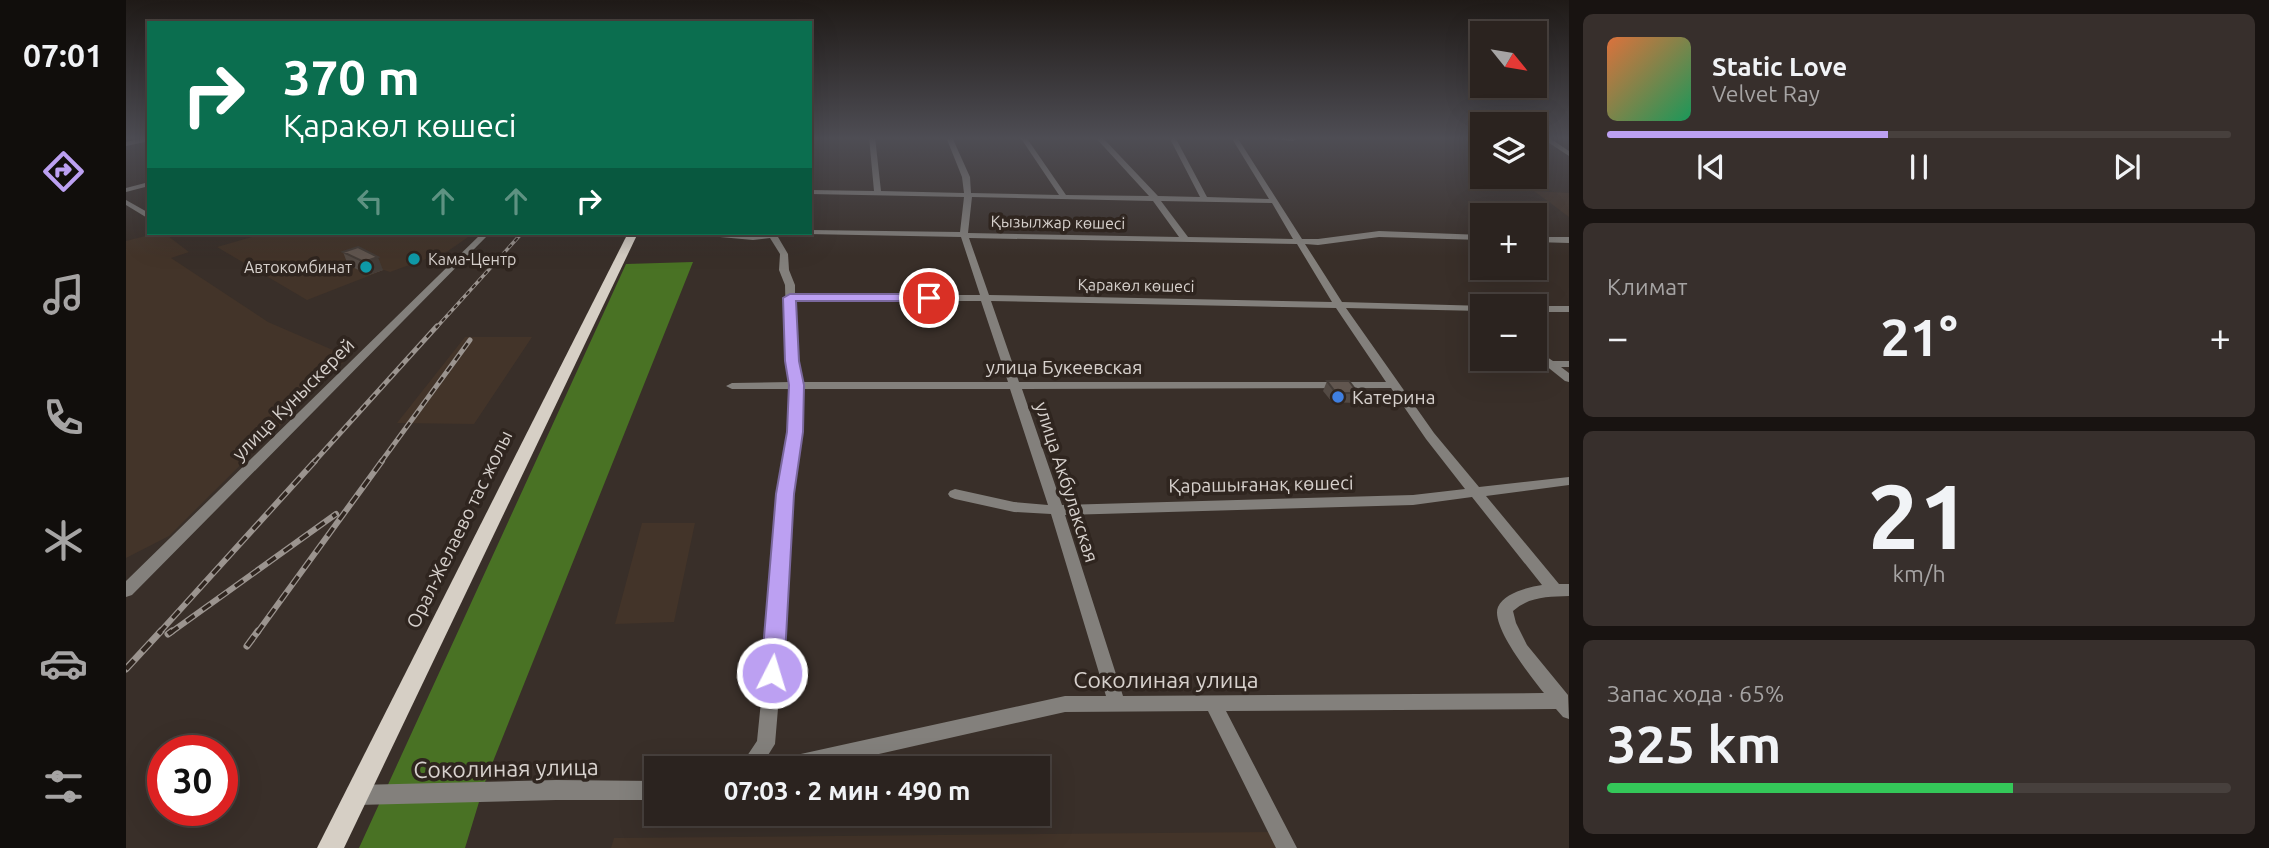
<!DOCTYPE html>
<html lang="ru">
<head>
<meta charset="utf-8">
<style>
	body { margin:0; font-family:Ubuntu,sans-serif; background:#372f2c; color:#f1f3f6; height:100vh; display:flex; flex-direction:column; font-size:26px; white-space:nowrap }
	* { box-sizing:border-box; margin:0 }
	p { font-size:23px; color:#a6a4a4 }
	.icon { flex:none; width:38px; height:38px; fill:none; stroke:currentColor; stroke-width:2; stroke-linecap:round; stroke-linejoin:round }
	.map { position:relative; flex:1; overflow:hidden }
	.details { display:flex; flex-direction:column; gap:14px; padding:14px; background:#181311; width:700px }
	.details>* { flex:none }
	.top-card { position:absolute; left:21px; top:21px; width:665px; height:214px; border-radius:0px; box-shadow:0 7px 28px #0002,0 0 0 2px #47403d; background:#0b6e4f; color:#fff; overflow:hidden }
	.needle { width:46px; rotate:120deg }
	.fabs { position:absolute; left:1344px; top:21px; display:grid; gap:14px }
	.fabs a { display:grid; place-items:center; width:77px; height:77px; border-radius:0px; background:#2b231f; box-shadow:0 7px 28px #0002,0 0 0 2px #47403d; font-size:35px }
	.speed { position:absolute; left:21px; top:735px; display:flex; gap:14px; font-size:35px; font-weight:700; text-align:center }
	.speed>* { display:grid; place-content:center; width:91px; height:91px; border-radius:50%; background:#2b231f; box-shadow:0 7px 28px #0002,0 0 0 2px #47403d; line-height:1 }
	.speed .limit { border:10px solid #d22; background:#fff; color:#111 }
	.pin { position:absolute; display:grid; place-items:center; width:60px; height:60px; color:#fff; margin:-30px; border:4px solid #fff; border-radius:50%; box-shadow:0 2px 7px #0007 }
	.me { position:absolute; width:77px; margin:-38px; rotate:5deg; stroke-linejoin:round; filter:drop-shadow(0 0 5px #0008) }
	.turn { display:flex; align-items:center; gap:24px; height:147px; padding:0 21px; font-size:32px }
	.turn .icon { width:91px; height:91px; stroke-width:2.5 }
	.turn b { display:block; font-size:49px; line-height:60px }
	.lanes { display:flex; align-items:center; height:66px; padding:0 21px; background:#0003; justify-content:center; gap:35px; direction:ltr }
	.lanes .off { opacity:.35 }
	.big { font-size:52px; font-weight:600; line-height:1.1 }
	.details .widget { flex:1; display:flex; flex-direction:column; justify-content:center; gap:10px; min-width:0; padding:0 24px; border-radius:10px; background:#372f2c }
	.details .dial { align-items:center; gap:0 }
	.dial b { font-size:91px; line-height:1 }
	.song { display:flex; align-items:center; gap:21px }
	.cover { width:84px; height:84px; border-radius:10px; background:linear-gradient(135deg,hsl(20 70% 55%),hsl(150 70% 35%)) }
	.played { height:7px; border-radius:4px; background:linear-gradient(90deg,#bca0f2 45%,#47403d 45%) }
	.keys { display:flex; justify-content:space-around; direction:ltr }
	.heat { display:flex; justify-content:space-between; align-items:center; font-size:38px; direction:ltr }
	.charge { height:10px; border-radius:5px; background:linear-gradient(90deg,#34c759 65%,#47403d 0) }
	.trip { position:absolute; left:518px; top:756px; width:406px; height:70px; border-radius:0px; background:#2b231f; box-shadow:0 7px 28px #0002,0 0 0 2px #47403d; font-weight:600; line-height:70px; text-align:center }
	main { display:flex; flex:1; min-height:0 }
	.tabs { display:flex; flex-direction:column; width:126px; justify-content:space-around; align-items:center; background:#110e0c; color:#a6a4a4 }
	.tabs .icon { width:49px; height:49px }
	.tabs .active { color:#bca0f2 }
	.tabs b { font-size:32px; color:#f1f3f6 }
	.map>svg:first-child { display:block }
</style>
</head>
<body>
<main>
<nav class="tabs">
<b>07:01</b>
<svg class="icon active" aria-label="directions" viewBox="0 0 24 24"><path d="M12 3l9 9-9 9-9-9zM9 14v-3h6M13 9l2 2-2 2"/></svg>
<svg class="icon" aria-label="music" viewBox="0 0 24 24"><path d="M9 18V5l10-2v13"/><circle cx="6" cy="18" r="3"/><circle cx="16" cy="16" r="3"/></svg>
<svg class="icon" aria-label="phone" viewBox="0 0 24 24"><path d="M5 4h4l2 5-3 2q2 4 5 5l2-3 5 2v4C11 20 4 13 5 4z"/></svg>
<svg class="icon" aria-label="climate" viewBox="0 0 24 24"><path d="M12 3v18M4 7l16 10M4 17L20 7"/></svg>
<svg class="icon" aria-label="car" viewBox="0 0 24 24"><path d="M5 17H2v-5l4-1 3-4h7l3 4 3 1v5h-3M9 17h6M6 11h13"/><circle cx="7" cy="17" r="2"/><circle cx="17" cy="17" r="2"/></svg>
<svg class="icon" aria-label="filters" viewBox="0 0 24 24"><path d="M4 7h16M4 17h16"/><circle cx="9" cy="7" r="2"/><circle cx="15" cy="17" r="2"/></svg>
</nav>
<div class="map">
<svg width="1443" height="848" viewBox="0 0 1443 848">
	<rect width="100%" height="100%" fill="#392f29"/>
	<path fill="#433429" d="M1408,191L1443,193V217Z
		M31,233H38L63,252L45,258L142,322L223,357L43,536L0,558V241Z
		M139,233H348L322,251L264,272L258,270L181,300L91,247Z
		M339,337H406L348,424L271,423Z
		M516,523H569L548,622L489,624Z
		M1144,832L1152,848H485L488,838Z"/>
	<path fill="#497224" d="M567,262L360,779L339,848H233L500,264Z"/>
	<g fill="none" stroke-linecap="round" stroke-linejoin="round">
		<path fill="#83807c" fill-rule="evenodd" d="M22,137L23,141L0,146V142Z
			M743,137H749L755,191L838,193L836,177L820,137H826L844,177L845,193L933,195L894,137H900L940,195L1023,196L969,137H976L1032,196L1074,197L1043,137H1049L1081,197L1143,199L1105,137H1111L1176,239H1192L1253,231L1356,235V240L1253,237L1192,245L1179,244L1216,302L1360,306H1356V311L1220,308L1308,433L1353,487L1443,477V485L1360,496L1433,584H1443V596C1422,597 1404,596 1387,611L1390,623L1401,645L1442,695L1443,719L1437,717L1430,709L1100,711L1171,848H1150L1082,711L939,712L691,768H642L645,762L652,759L939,696H980L925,514L888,512L829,499L824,497L822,494L824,491L829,489L888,502L922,505L884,389H677L675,432L666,494L661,602L649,744L634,768H613L631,741L645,602L652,494L663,432L665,389H606L600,386L606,383L665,382L661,361L659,285L653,270L654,254L644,238L627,240L583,236L579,233L627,234L678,233L674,236L652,237L662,254L663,270L669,285V295H854L835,237L681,234L684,233V230L834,232L838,197L684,194V190L748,191ZM846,197L1027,201L1053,237L842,233ZM1035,201L1146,203L1167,239L1062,237ZM843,238L1171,244L1206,302L863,295ZM669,301H855L882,382H676L671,361ZM865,301L1210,308L1260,382H893ZM1265,388L1300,439L1339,489L1287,495L936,505L896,389ZM1346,497L1416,585C1402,587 1378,593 1372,607C1364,626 1406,678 1418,693L997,696L939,515L1287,505Z
			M1126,137H1168L1170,139L1167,141Z
			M1414,137H1422L1443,151V156Z
			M23,182V186L0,192V188Z
			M0,200L23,213V219L0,205Z
			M356,233H364L6,595L0,597V581Z
			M1409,237H1443V243L1409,242Z
			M1408,306H1443V312H1409Z
			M1409,349L1427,361H1443V367H1435L1443,373V382L1439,381L1409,357Z
			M430,780L530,781V800H430L231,805L224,802L221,795L224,788L231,785Z"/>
		<path fill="#d6cfc5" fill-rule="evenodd" d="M502,233H512L218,848H191Z"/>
		<defs>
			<path id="rail-far3" d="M310,328L396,233"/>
			<path id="rail-far2" d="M188,462L311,326
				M255,462L344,340"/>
			<path id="rail-far1" d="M33,633L189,461
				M44,633L210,514
				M131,633L256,461"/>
			<path id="rail" d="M42,634L46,631
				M121,646L132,631
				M0,669L35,631"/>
		</defs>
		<use href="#rail-far3" stroke="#9b948f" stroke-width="3.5"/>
		<use href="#rail-far2" stroke="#9b948f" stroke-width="5"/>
		<use href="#rail-far1" stroke="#9b948f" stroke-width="6"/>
		<use href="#rail" stroke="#9b948f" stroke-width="7"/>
		<use href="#rail-far3" stroke="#2f251f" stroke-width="2" stroke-dasharray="4.5" stroke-linecap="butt"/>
		<use href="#rail-far2" stroke="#2f251f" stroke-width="2.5" stroke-dasharray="7" stroke-linecap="butt"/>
		<use href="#rail-far1" stroke="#2f251f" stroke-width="3.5" stroke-dasharray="10" stroke-linecap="butt"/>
		<use href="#rail" stroke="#2f251f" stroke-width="4.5" stroke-dasharray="12" stroke-linecap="butt"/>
	</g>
	<path fill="#534a44" d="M217,252L257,270L243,275L222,265Z
		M1201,381L1232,393L1228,403L1206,402L1197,391Z"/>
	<path fill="#443c37" d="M252,257L257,270L243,275L238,262Z"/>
	<path fill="#61564f" stroke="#443c37" stroke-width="2" d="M232,247L252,257L238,262L217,252Z
		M1201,381H1223L1232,393H1210Z"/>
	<linearGradient id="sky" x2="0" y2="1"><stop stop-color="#1f1a17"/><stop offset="0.54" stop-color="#4e4d54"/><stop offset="1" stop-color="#4e4d54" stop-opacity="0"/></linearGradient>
	<rect width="1443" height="256" fill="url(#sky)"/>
	<path fill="#bca0f2" stroke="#7a689d" stroke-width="2" d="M664,294H803L809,298L803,301H670L673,361L678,385L677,432L668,494L658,673L654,679L646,682L638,679L635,673L650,494L661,432L663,385L659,361L657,298Z"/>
	<g fill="#0f9aa8" stroke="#2f251f" stroke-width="2.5">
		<circle cx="288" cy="259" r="7"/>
		<circle cx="240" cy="267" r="7"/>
	</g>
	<circle fill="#3f7fe0" stroke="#2f251f" stroke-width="2.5" cx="1212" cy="397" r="7"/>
	<g text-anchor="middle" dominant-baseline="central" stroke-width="7" stroke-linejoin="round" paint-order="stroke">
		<g font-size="16" fill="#d7d1cd" stroke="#2f251f">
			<text transform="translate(932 222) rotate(1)">Қызылжар көшесі</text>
			<text transform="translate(1010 285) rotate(1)">Қаракөл көшесі</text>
		</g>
		<g font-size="16" fill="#d7d1cd" stroke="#2f251f" text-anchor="start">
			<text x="302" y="259">Кама-Центр</text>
			<text x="226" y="267" text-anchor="end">Автокомбинат</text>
		</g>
		<g font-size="19" fill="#d7d1cd" stroke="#2f251f">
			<text x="938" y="367">улица Букеевская</text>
			<text transform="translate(167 399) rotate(-45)">улица Куныскерей</text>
			<text transform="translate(941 482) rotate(72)">улица Акбулакская</text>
			<text transform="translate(1135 484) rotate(-1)">Қарашығанақ көшесі</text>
			<text transform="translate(333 529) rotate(-64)">Орал-Желаево тас жолы</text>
		</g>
		<g font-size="19" fill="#d7d1cd" stroke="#2f251f" text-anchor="start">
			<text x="1226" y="397">Катерина</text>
		</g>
		<g font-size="23" fill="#d7d1cd" stroke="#2f251f">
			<text x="1040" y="679">Соколиная улица</text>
			<text transform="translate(380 768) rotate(-1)">Соколиная улица</text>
		</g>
	</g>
</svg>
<div class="fabs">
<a><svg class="needle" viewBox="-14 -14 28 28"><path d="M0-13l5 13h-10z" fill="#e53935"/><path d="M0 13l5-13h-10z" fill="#a6a4a4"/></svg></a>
<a><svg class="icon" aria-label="layers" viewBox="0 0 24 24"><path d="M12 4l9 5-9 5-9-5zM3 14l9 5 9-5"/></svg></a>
<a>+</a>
<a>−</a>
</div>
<div class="speed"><div class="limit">30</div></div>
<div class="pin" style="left:803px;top:298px;background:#d93025"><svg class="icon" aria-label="arrive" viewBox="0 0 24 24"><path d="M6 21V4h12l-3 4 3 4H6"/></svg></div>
<svg class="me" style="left:646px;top:673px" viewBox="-20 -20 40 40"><circle r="17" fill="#bca0f2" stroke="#fff" stroke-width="3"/><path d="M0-11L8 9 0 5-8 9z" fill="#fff"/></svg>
<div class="trip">07:03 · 2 мин · 490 m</div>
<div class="top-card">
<div class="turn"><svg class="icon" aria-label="right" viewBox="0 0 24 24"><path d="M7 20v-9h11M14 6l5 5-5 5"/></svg><div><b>370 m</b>Қаракөл көшесі</div></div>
<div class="lanes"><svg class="icon off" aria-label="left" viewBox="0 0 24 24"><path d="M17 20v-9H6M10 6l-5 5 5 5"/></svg><svg class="icon off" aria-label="ahead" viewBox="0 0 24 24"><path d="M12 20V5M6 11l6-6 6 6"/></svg><svg class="icon off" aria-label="ahead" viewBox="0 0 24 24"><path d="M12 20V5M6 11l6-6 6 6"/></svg><svg class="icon" aria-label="right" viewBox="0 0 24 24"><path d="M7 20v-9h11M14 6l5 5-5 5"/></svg></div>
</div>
</div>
<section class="details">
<div class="widget">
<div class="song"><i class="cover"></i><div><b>Static Love</b><p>Velvet Ray</p></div></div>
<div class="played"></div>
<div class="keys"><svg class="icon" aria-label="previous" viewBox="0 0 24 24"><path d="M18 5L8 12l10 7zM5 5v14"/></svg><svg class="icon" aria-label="pause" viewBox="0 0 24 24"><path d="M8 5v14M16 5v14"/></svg><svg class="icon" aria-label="next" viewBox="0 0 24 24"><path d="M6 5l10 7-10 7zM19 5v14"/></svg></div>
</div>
<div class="widget"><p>Климат</p>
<div class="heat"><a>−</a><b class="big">21°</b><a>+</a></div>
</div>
<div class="widget dial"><b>21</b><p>km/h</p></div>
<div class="widget"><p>Запас хода · 65%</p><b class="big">325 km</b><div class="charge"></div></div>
</section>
</main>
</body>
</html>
